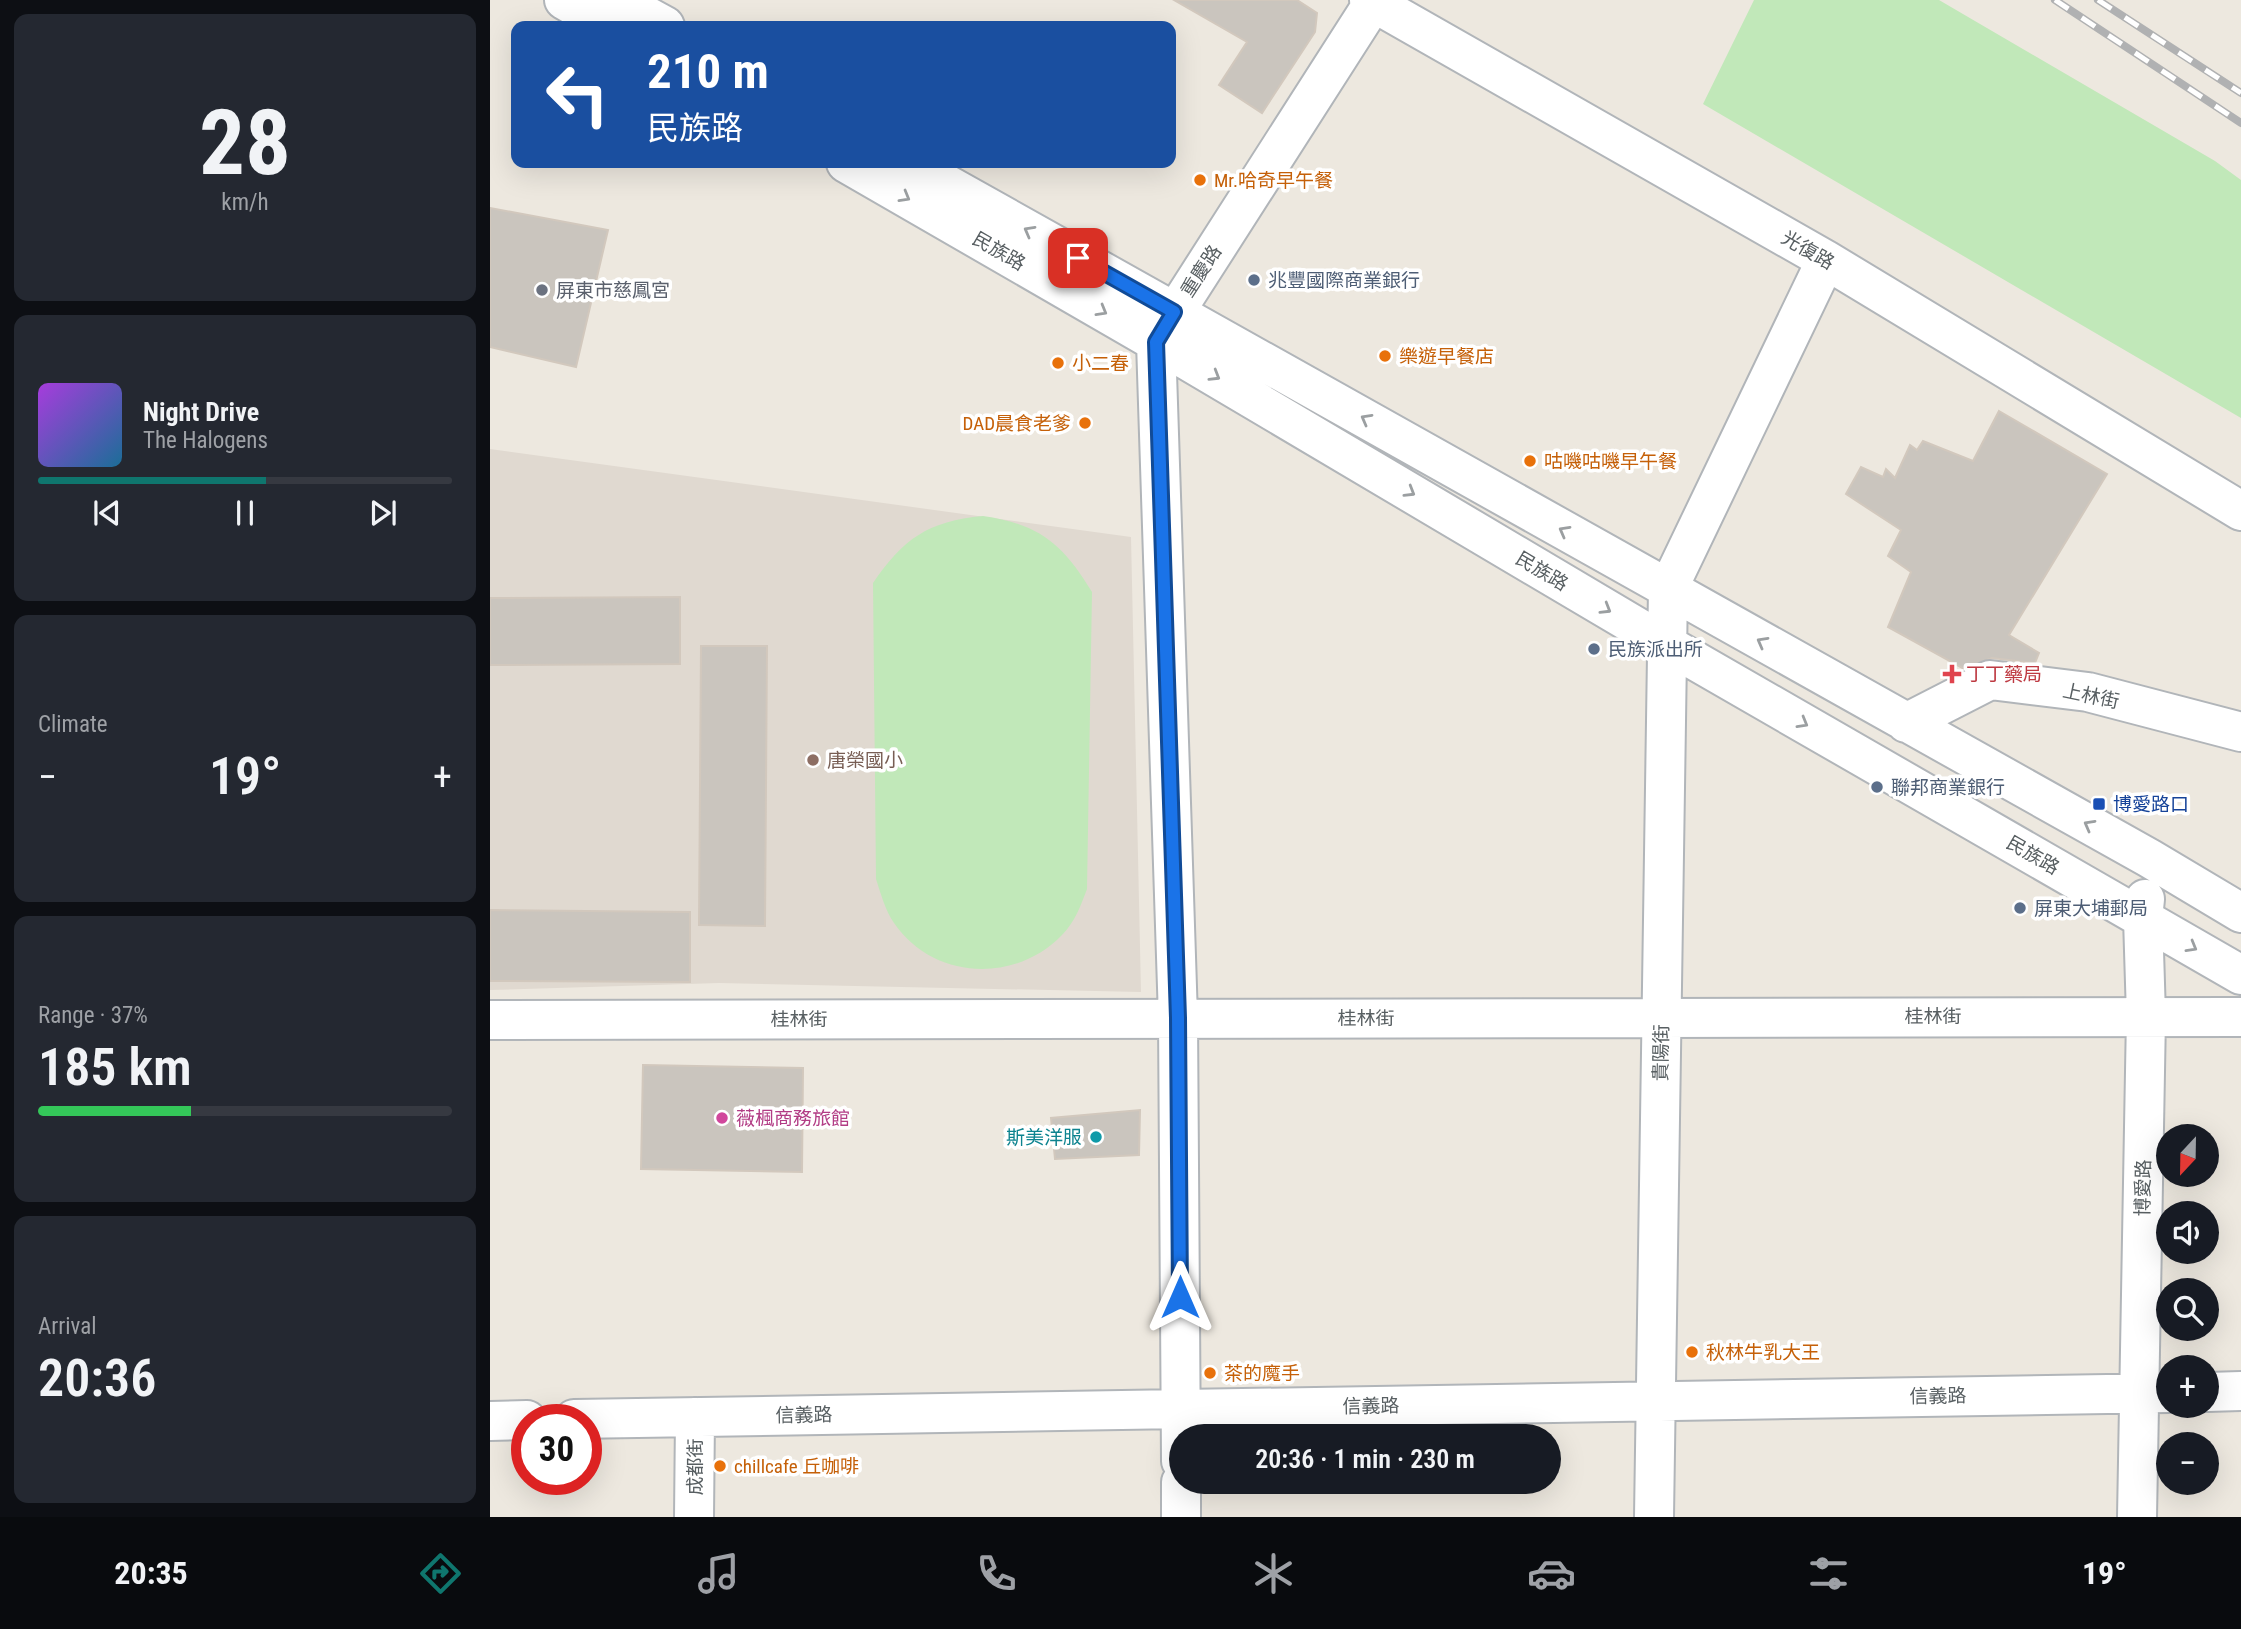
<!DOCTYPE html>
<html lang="en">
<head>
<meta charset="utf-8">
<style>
	body { margin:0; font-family:"Roboto Condensed","Noto Sans TC",sans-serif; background:#242831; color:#f1f3f6; height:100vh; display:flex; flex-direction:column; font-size:26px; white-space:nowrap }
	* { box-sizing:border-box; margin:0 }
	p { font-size:23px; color:#9ea1a6 }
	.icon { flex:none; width:38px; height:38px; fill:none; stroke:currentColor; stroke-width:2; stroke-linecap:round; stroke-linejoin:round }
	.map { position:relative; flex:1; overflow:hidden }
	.side { display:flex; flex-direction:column; gap:14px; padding:14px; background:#0d0f14; width:490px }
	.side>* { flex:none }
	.top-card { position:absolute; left:21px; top:21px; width:665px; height:147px; border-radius:14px; box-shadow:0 7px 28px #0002; background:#1a4fa0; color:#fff; overflow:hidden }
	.needle { width:46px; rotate:202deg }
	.controls { position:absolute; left:1666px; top:1124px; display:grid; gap:14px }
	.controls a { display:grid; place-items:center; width:63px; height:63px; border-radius:50%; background:#171b24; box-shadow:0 7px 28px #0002; font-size:35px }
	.speed { position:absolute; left:21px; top:1404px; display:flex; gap:14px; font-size:35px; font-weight:700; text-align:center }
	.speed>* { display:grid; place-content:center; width:91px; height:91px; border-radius:50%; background:#171b24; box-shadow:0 7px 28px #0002; line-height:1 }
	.speed .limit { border:10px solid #d22; background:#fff; color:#111 }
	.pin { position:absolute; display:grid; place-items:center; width:60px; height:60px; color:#fff; margin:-30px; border-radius:14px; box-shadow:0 4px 10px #0006 }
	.me { position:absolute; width:77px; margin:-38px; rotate:0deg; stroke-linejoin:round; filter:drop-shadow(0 0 5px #0008) }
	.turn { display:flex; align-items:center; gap:24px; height:147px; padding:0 21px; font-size:32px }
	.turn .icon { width:91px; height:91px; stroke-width:2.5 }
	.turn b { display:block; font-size:49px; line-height:60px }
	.big { font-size:52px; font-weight:600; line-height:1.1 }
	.side .tile { flex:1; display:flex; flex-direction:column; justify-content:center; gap:10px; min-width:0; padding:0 24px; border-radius:14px; background:#242831 }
	.side .dial { align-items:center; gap:0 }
	.dial b { font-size:91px; line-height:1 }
	.song { display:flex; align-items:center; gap:21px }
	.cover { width:84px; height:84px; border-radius:10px; background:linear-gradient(135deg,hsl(280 70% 55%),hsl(200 70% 35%)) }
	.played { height:7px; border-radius:4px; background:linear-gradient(90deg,#0f766e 55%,#363941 55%) }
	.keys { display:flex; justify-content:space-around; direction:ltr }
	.heat { display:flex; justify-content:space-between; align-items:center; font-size:38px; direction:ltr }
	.charge { height:10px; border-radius:5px; background:linear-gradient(90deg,#34c759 37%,#363941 0) }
	.trip { position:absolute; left:679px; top:1424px; width:392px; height:70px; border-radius:35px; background:#171b24; box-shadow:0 7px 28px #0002; font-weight:600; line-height:70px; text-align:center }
	.tabs { display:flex; height:112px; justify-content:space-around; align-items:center; background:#090b0e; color:#9ea1a6 }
	.tabs .icon { width:49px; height:49px }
	.tabs .selected { color:#0f766e }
	.tabs b { font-size:32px; color:#f1f3f6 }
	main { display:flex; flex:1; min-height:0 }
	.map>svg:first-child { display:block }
</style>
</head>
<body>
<main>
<section class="side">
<div class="tile dial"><b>28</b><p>km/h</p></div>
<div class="tile">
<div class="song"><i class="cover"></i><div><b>Night Drive</b><p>The Halogens</p></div></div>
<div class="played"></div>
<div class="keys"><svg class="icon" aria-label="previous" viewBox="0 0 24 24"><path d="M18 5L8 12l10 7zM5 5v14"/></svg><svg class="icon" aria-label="pause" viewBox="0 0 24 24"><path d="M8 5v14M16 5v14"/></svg><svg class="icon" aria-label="next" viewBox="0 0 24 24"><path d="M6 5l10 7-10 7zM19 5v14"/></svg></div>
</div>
<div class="tile"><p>Climate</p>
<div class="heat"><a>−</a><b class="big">19°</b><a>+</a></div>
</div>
<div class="tile"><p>Range · 37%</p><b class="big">185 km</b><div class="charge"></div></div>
<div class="tile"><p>Arrival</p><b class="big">20:36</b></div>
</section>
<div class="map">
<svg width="1751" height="1517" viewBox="0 0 1751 1517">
	<rect width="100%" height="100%" fill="#ede8df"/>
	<path fill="#e0d9d0" d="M0,449L641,537L651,992L229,983L0,990Z"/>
	<path fill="#c1e8b9" d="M1264,0H1449L1725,161L1751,180V418L1213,104Z
		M493,516C549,524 573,544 602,592L597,889C591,905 585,922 572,935C525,984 443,980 404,923C395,910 391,894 386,879L383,583C413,539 438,521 493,516Z"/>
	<path fill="#cac5be" stroke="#d2c8bd" stroke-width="2" d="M684,0H807L827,13L825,32L772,113L729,85L757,42Z
		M0,208L118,230L86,367L0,347Z
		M1509,411L1617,474L1519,635L1549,653L1545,663L1502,658L1474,669L1398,627L1421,572L1398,556L1411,530L1356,494L1371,467L1393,477L1396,469L1405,478L1420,445L1427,450L1433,441L1483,461Z
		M190,597V664L0,665V598Z
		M211,646H277L275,926L209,925Z
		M0,910L200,912V982L0,981Z
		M153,1065L313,1068L312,1172L151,1169Z
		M650,1110L649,1155L565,1159L561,1118Z"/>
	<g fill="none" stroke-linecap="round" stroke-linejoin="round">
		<defs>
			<path id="minor" d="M74,0L119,26
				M128,0L175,26
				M879,0L1336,260L1751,511
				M356,163L666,342L1176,644L1751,975
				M419,163L1659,858L1751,913
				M1416,723L1500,680L1598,692L1751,732
				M0,1020L1751,1017
				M1717,1392L1751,1391
				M84,1419L1678,1393
				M0,1421L37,1420
				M691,1461L688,1018L666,342L885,0
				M691,1482V1517
				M204,1517L205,1417
				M1164,1517L1178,589L1336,260
				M1647,1517L1656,1016L1653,918L1655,899"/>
		</defs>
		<use href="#minor" stroke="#b1b5b9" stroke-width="42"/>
		<use href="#minor" stroke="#fff" stroke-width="38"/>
		<defs>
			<path id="rail" d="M1565,0L1751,123
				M1608,0L1751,93"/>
		</defs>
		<use href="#rail" stroke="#b0b1b2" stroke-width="8"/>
		<use href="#rail" stroke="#fff" stroke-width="5" stroke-dasharray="16" stroke-linecap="butt"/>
	</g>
	<defs><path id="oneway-chevron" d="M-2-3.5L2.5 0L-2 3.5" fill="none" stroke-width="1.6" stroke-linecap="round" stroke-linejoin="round" transform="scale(1.75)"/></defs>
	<g stroke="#9b9fa1">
		<use href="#oneway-chevron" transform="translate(415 197) rotate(30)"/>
		<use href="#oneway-chevron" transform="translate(539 231) rotate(-151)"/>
		<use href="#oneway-chevron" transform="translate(612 311) rotate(30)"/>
		<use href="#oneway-chevron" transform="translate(725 376) rotate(31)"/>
		<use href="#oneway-chevron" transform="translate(876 419) rotate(-151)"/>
		<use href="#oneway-chevron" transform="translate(920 492) rotate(31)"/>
		<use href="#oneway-chevron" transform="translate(1074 531) rotate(-151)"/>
		<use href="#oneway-chevron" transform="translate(1116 609) rotate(31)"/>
		<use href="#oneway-chevron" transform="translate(1272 642) rotate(-151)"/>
		<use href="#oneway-chevron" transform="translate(1313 723) rotate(30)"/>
		<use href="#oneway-chevron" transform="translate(1599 825) rotate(-151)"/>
		<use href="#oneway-chevron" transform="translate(1702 947) rotate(30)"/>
	</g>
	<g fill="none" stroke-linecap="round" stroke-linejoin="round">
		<defs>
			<path id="route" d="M588,258L684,312L666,342L688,1018L690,1297"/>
		</defs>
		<use href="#route" stroke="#114b97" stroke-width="18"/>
		<use href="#route" stroke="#1a73e8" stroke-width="12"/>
	</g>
	<g fill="#e8710a" stroke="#fff" stroke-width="2.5">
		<circle cx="710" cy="180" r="7"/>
		<circle cx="895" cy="356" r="7"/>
		<circle cx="568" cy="363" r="7"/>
		<circle cx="595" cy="423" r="7"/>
		<circle cx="1040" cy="461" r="7"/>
		<circle cx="1202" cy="1352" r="7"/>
		<circle cx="720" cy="1373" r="7"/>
		<circle cx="230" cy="1466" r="7"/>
	</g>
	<g fill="#5c6f8a" stroke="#fff" stroke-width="2.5">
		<circle cx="764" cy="280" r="7"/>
		<circle cx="1104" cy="649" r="7"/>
		<circle cx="1387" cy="787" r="7"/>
		<circle cx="1530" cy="908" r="7"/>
	</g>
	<circle fill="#6b7280" stroke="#fff" stroke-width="2.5" cx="52" cy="290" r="7"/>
	<path fill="#e0444e" stroke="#fff" stroke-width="2.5" d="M1458.5 663.5h7v7h7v7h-7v7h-7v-7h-7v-7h7z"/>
	<circle fill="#8d6e63" stroke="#fff" stroke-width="2.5" cx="323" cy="760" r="7"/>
	<rect fill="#1a4fb4" stroke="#fff" stroke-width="2.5" x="1602" y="797" width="14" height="14" rx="3.5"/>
	<circle fill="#d1479c" stroke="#fff" stroke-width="2.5" cx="232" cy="1118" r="7"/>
	<circle fill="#0f9aa8" stroke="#fff" stroke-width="2.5" cx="606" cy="1137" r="7"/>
	<g text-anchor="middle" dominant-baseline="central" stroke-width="7" stroke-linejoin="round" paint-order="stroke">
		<g font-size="19" fill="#c56008" stroke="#fff" text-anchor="start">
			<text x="724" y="180">Mr.哈奇早午餐</text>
			<text x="909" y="356">樂遊早餐店</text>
			<text x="582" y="363">小二春</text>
			<text x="581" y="423" text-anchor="end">DAD晨食老爹</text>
			<text x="1054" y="461">咕嘰咕嘰早午餐</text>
			<text x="1216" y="1352">秋林牛乳大王</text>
			<text x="734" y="1373">茶的魔手</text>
			<text x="244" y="1466">chillcafe 丘咖啡</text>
		</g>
		<g font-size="19" fill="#585f62" stroke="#fff">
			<text transform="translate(1318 250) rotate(30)">光復路</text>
			<text transform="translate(509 251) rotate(30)">民族路</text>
			<text transform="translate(711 271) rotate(-57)">重慶路</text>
			<text transform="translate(1052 571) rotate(31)">民族路</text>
			<text transform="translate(1601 696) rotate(12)">上林街</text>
			<text transform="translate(1543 855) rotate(30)">民族路</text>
			<text x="1443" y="1016">桂林街</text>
			<text x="876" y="1018">桂林街</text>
			<text x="309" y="1019">桂林街</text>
			<text transform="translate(1171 1053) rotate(-89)">貴陽街</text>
			<text transform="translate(1653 1188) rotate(-89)">博愛路</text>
			<text transform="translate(1448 1396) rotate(-1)">信義路</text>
			<text transform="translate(881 1406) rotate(-1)">信義路</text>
			<text transform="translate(314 1415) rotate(-1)">信義路</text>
			<text transform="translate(205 1467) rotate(-90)">成都街</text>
		</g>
		<g font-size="19" fill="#4e5e75" stroke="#fff" text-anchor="start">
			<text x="778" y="280">兆豐國際商業銀行</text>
			<text x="1118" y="649">民族派出所</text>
			<text x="1401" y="787">聯邦商業銀行</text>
			<text x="1544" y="908">屏東大埔郵局</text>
		</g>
		<g font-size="19" fill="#5b616d" stroke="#fff" text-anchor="start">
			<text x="66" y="290">屏東市慈鳳宮</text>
		</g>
		<g font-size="19" fill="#be3a42" stroke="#fff" text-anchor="start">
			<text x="1476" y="674">丁丁藥局</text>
		</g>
		<g font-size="19" fill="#785e54" stroke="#fff" text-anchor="start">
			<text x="337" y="760">唐榮國小</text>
		</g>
		<g font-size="19" fill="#164399" stroke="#fff" text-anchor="start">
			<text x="1623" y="804">博愛路口</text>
		</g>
		<g font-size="19" fill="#b23c85" stroke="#fff" text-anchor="start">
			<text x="246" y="1118">薇楓商務旅館</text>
		</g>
		<g font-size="19" fill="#0d838f" stroke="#fff" text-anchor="end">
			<text x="592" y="1137">斯美洋服</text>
		</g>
	</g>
</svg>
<div class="controls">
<a><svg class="needle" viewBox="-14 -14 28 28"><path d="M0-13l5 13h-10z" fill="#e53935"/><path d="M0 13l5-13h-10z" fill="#9ea1a6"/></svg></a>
<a><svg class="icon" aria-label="sound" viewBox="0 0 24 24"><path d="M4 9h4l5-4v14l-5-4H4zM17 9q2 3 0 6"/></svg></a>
<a><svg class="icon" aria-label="search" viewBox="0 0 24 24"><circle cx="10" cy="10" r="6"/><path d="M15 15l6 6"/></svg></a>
<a>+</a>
<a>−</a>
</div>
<div class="speed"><div class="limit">30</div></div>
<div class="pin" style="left:588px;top:258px;background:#d93025"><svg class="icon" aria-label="arrive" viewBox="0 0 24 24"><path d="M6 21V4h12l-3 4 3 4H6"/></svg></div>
<svg class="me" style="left:690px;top:1297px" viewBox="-20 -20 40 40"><path d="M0-17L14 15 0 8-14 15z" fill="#1a73e8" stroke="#fff" stroke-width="4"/></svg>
<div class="trip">20:36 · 1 min · 230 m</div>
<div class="top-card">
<div class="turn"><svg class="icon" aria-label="left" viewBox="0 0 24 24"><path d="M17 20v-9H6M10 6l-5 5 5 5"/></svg><div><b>210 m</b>民族路</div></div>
</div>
</div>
</main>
<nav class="tabs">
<b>20:35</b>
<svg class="icon selected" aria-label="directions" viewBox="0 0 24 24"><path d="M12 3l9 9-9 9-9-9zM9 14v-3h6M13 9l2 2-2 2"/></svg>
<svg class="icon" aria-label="music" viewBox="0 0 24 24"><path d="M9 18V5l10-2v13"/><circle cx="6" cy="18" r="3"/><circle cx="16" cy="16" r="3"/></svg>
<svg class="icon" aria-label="phone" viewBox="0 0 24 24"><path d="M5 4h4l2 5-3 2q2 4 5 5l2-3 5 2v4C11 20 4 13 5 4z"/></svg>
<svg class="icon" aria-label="climate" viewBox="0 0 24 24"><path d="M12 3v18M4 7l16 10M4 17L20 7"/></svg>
<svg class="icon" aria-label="car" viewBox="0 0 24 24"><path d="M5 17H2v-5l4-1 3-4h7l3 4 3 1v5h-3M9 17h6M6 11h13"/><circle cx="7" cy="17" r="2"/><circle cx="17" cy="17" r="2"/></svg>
<svg class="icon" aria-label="filters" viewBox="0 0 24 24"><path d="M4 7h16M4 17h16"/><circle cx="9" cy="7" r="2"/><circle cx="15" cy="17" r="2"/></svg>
<b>19°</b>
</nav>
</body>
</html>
